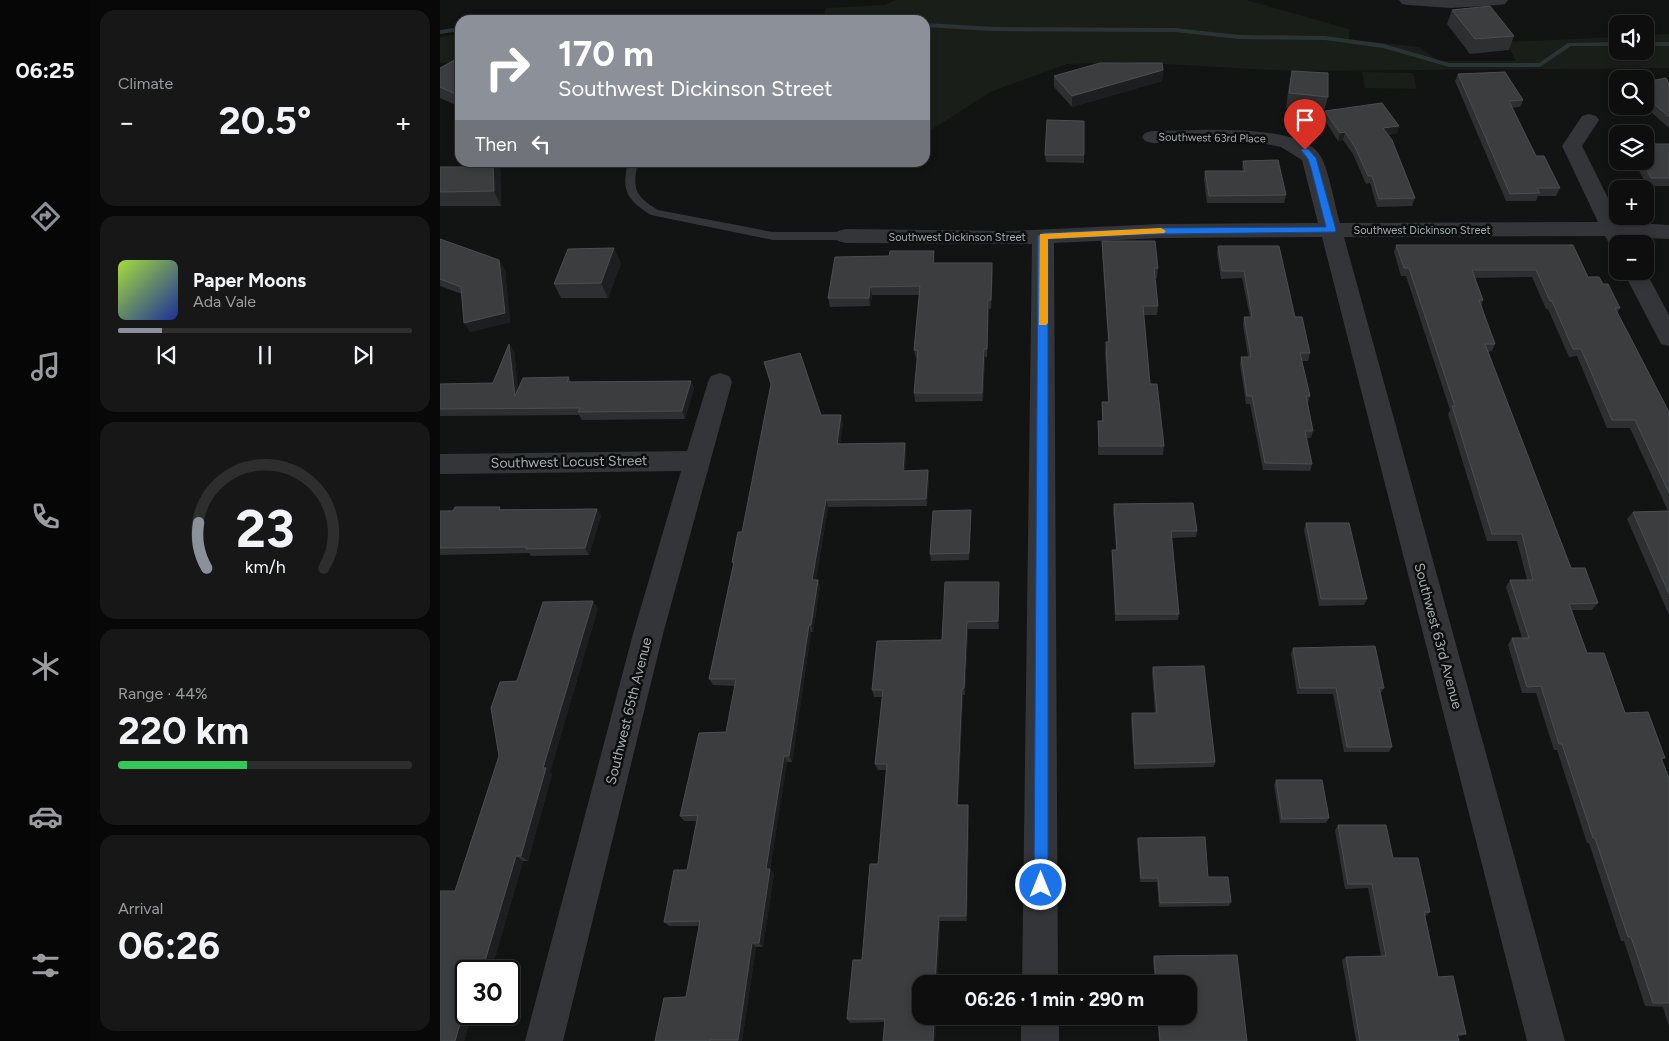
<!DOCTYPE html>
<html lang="en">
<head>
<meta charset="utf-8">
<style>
	body { margin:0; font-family:Figtree,sans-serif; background:#171717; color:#f1f3f6; height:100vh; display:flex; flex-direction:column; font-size:19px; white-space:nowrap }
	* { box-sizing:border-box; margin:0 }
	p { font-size:16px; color:#9b9c9e }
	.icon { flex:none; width:28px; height:28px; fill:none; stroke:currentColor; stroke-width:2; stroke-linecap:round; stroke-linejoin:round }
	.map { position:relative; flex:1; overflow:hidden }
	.panel { display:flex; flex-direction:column; gap:10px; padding:10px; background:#080808; width:350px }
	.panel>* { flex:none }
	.guide { position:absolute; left:15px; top:15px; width:475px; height:152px; border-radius:15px; box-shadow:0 2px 8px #0003,0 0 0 1px #2e2e2e; background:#8c9099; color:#fff; overflow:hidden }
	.controls { position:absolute; left:1169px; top:15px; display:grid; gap:10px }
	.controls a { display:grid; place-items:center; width:45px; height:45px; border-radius:10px; background:#0e0e0e; box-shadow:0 2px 8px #0003,0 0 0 1px #2e2e2e; font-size:25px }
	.speed { position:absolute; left:15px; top:960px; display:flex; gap:10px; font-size:25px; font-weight:700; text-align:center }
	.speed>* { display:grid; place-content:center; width:65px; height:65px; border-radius:50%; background:#0e0e0e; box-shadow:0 2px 8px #0003,0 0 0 1px #2e2e2e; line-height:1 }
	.speed .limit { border:2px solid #111; border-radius:8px; background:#fff; color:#111 }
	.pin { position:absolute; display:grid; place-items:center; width:42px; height:42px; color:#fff; margin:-51px -21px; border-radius:50% 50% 50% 0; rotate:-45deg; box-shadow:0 0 5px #0007 }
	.pin .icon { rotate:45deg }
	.me { position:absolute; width:55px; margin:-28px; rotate:0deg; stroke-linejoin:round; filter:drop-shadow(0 0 4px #0008) }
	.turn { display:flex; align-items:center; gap:18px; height:105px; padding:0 20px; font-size:22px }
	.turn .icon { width:65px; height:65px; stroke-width:2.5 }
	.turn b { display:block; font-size:35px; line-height:42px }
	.then { display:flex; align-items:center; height:48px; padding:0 20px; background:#0003; gap:10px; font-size:19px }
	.big { font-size:38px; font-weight:700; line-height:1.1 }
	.panel .card { flex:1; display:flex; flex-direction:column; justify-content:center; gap:8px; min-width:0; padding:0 18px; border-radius:15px; background:#171717 }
	.panel .dial { align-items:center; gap:0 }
	.dial svg { height:130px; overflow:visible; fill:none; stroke:#2e2e2e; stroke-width:7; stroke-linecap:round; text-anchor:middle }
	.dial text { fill:#f1f3f6; stroke:none }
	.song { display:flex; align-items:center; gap:15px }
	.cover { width:60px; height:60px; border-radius:8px; background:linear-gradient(135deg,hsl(80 70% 55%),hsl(230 70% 35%)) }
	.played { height:5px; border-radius:2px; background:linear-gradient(90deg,#8c9099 15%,#2e2e2e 15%) }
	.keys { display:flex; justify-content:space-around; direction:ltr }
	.heat { display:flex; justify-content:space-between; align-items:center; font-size:28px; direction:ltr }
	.charge { height:8px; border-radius:4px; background:linear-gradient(90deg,#34c759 44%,#2e2e2e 0) }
	.trip { position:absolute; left:472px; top:975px; width:285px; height:50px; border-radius:15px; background:#0e0e0e; box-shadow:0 2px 8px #0003,0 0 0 1px #2e2e2e; font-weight:700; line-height:50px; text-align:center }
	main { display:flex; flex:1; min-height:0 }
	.tabs { display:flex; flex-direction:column; width:90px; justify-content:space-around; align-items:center; background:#060606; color:#9b9c9e }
	.tabs .icon { width:35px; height:35px }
	.tabs .on { color:#8c9099 }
	.tabs b { font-size:22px; color:#f1f3f6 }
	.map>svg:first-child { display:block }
</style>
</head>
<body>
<main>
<nav class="tabs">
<b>06:25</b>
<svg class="icon on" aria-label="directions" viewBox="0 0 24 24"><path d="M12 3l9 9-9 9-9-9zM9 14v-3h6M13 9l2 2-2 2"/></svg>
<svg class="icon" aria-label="music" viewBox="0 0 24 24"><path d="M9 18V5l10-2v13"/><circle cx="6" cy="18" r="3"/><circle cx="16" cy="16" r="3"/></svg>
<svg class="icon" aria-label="phone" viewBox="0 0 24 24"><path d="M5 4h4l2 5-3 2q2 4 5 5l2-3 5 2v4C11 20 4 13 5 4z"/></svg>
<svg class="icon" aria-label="climate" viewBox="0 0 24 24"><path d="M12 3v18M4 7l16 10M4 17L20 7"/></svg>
<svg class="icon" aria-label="car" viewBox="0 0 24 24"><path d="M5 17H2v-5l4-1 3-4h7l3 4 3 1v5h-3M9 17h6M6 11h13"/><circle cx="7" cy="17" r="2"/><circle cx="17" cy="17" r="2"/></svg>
<svg class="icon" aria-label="filters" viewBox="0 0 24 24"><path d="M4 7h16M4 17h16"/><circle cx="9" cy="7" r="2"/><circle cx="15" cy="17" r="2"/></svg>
</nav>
<section class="panel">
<div class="card"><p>Climate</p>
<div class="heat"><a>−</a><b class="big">20.5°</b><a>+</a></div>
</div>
<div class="card">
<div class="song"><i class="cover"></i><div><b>Paper Moons</b><p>Ada Vale</p></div></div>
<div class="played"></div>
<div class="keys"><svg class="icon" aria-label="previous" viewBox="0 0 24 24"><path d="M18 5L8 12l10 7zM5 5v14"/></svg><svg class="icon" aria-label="pause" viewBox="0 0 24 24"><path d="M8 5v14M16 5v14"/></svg><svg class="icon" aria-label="next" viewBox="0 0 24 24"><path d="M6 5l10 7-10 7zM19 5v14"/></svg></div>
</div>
<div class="card dial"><svg viewBox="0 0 100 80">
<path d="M14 69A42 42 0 1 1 86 69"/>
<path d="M14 69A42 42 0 0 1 9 41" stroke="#8c9099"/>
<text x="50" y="56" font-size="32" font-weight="700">23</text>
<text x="50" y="72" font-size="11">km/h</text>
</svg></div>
<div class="card"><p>Range · 44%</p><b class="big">220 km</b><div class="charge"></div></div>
<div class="card"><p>Arrival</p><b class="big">06:26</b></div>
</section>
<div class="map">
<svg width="1229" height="1041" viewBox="0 0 1229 1041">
	<rect width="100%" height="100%" fill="#121313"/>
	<path fill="#1a1e19" d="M456,0H806L909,29V39L979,47L998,61H1076L1066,42L1177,37L1178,51H1205V35L1229,34V68L852,71L687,62L627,64L550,92L491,130H485V20H383L386,8L444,5Z
		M20,34V61L0,63V37Z
		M922,72L973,73L977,89L925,88Z"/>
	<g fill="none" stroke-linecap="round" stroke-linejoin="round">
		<path fill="#2a3335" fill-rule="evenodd" d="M79,18H187L190,20H76Z
			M485,23L553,27L735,28L799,35L885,36L944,44L1009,63H1099L1128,43L1178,42V46H1131L1100,67H1009L943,48L885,40L799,39L735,32L553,31L485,27Z
			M20,27V31L0,34V30Z
			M1205,42H1229V46H1205Z"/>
		<path fill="#343538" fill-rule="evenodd" d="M188,162H198C192,189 195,196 218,210L333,232H406L411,236L406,240H333L211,215C187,200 181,191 188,162Z"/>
		<path fill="#343538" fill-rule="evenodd" d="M959,0H1068L1065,4L1059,5L1011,8L968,5L962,4Z
			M1149,114L1156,116L1159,120L1142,146L1180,222L1229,225V239L1187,237L1189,244H1178V249L1171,247L1165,236L904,237L1125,1041H1087L882,237L720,238L614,243L618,984H582L592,244L406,243L398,241L395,236L398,231L406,229L570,231L720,224L878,223L862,160L841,147L821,143H712L705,141L702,137L705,133L712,131C749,131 862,121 881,157C889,171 895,206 900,223L1158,222L1122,146L1142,116Z
			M1205,270L1229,315V346L1221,344L1183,271Z
			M280,373L289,376L292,382L223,634L123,1041H85L193,634L241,471L0,474V454L247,451L268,382L271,376Z
			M581,1016H619V1041H581Z"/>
	</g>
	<path fill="#2e2f31" d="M1012,10L1074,36L1069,50L1030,54L1007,24Z
		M20,57V107L0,98V68Z
		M723,70L722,81L632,107L614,87V76Z
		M852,71L888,97L884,111L846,108L849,85Z
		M1018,74L1083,100L1080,107L1072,108L1096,156L1120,188L1116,196H1098L1096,201H1066L1015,81Z
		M1205,82L1229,83V128L1204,106H1205Z
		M885,111L959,126L957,133L948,135L975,198L972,206L937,207L930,183L926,184L913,154L903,140L898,141L884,119Z
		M644,121V163L606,162L605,155Z
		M1229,144V186H1207L1194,161H1205Z
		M803,161L846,195L844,203H767L764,179L765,171H803L802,168Z
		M25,162H60L61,206H0V167H23Z
		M0,239L65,270L70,322L30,332L22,294L0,286Z
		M662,241L718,268L717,278H715L718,306L717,315H704L710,384L724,446L723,455H658V421H662V402H668L665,352L666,342H668L662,251Z
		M956,245L1148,277L1163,284L1180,308L1177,313L1229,412V615L1187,519L1193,512L1228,511L1190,428H1167L1137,356L1129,357L1108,309H1106L1092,277L1035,278L1043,300L1041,306L1055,344L1052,351L1048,352L1131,568L1158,603L1152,610H1132L1147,653L1185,713L1225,758L1222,760L1229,778V1027L1223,1007L1205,1006L1184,941H1181L1149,843H1147L1117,750H1114L1096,693H1082L1068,645L1072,638H1082L1066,587L1070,580H1087L1077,541H1047L1008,414L1010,410L966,276H961L954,252Z
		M778,246L855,317L870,353L868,361H862L870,396L868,403L873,431L871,438H866L872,464L870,471L823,470L810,404H806L800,365L801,357H808L803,325L804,317H810L802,278L781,279L777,254Z
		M495,260V263L553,271L551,309H549L547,357H545L543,401L475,402L474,393L477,358H476L474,350L479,295H432L430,306L390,307L388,298Z
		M181,263L168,298H121L114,284Z
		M74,351L78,389L129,377L131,382L251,381L254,388L245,419L142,420L139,415L0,416V384L53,383Z
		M381,415L403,423L400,444L465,443L466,450L465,471L488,470L489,478L487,506L388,507L376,580H378L380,586L373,632H371L352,762H347L330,870L334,874L323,947H316L302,1041H215L246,997L260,926H229L224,922L247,870L257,821H244L240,816L286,732L295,686L273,685L269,679L293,565L292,562L302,532Z
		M674,504L757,531L756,537L732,538L739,614L738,620L675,621L672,557V550H676L673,510Z
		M62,509H157L161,516L149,555L91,556L89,553L0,555V511Z
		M531,510V517L529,560L491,561L490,554Z
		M866,523L927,599L924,605L879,606L864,530Z
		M559,582V629H528L525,695H523L518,805L529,811L527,921H500L497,984H481L496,1016L495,1041H443L445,1022L410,1023L407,1019L422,960L438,864L446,770H438L435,764L443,697H434L432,690L502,640Z
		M158,608L110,772L112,774L88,861H83L51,971H26V1014H32L24,1041H0L15,891L59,756Z
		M853,648L944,688L941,693L952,747L949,752H904L893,694H857L851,654Z
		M713,667L775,762L774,767L694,769L691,719L692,713H715L712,672Z
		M836,780L889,818L886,823H840L834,785Z
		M898,825L953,858L990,912L986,916H985L998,977L1026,1034L1021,1036H1018L1019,1041H916L902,960L906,957L941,956L928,888L905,889L895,830Z
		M698,838L768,877L791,902L789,906L719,907L717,882H700L697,842Z
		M797,955L807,1041H719L717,1016H749V984H715L713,960L714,956Z"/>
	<path fill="#1d1e1f" d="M723,70L722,81L632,107V96Z
		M959,126L957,133L941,136L943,128Z
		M905,132L903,140L898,141L900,133Z
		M53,162H60L61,206L54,191Z
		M174,248L181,263L168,298L161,283Z
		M494,251L495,260L494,272L493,263Z
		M59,260L65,270L70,322L30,332L24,323Z
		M552,263L553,271L551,309V300Z
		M430,287L432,295L430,306L429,298Z
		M548,300L549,309L547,357V349Z
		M69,344L74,351L80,403L75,396Z
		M544,349L545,357L543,401L542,393Z
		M251,381L254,388L245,419L242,411Z
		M401,415L403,423L399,451L397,444Z
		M465,443L466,450L464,478L463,471Z
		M488,470L489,478L487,506L486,499Z
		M386,500L388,507L375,586L372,580Z
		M157,509L161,516L149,555L145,548Z
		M378,580L380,586L373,632L371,625Z
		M559,582V629L558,621Z
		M153,601L158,608L110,772L112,774L88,861L81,856L103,768Z
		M527,622L528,629L525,695L524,688Z
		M369,625L371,632L352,762L349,756Z
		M522,689L523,695L518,811L517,805Z
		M344,756L347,762L330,870L334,874L323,947L319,943L326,869Z
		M528,805L529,811L527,921L526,916Z
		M76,856L83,861L51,971H42Z
		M499,916L500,921L497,984H495Z
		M312,943L316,947L302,1041H299L298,1040Z
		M26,1003V1014H32L24,1041H15Z
		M494,1016H496L495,1041H493Z"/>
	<path fill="#3b3d3f" stroke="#4b4e51" d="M1050,6L1074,36L1035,39L1012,10Z
		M20,57V96L0,87V68Z
		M660,63H722L723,70L632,96L614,76Z
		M852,71L888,73V97L849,93Z
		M1065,72L1083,100L1069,101L1096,156H1104L1120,188H1097L1100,193L1070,194L1018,74Z
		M1226,78L1229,83V117L1205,96V82Z
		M942,103L959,126L943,128L952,140L975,198L939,199L932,176H928L915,147L905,132L900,133L885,111Z
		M607,120L644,121V155H605Z
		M1205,144H1229V178H1211L1202,161H1205Z
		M838,160L846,195L769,196L765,171H805L803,161Z
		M25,162H53L54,191L0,192V167H23Z
		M0,239L59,260L65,313L24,323L21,287L0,279Z
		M662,241H715L718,268H714L718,306H703L710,384H717L724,446H659L658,421H663L662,402H669L666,342H669Z
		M956,245H1133L1148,277H1159L1163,284H1168L1180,308H1175L1229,412V493L1195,420H1172L1141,349H1133L1112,301H1110L1096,270H1032L1043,300H1039L1055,344H1045L1131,568H1145L1158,603L1129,604L1147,653H1164L1185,713L1208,712L1225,758H1221L1229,778V1003H1213L1191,937H1188L1155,838H1153L1122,744H1119L1101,686L1087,687L1072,638H1089L1070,580H1093L1082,534H1052L1012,406H1015L969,268H964Z
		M778,246H839L855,317H862L870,353H860L870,396H866L873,431H865L872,464L825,463L812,396H807L801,357H811L804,317H812L804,271H782Z
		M174,248L161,283L114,284L128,249Z
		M450,251H494L493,263H552L551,300H548L547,349H544L542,393H474L478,350H474L480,286L430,287L429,298H388L395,257L449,256Z
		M69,344L75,396L83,378L129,377L127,382L251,381L242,411L138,412L140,408L0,409V384L53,383Z
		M360,353L381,415H401L397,444L465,443L463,471L488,470L486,499L386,500L372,580H378L371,625H369L349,756H344L326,869H330L319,943H312L298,1040H270V1041H215L224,998L246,997L260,921L224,922L234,870H247L258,815L240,816L259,733L286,732L296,679H269L294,562H292L298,532H302L331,384L324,362Z
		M753,503L757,531H731L739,614H676L672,550H677L674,504Z
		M15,507H60L59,510L157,509L145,548L86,549L87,547L0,548V511H13Z
		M531,510L529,553L490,554L493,511Z
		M1229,511V594L1193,512Z
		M866,523H909L927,599H881Z
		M505,582H559L558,621L527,622L524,688L522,689L517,805H528L526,916H499L495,984H481V1016H494L493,1041H443L445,1019H407L413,960H422L430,864H438L447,764H435L443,690H432L437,641L502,640Z
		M153,601L103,768H106L81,856H76L42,971H26V1003L15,1041H0V891H15L59,756L51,708L60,682L77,681L103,602Z
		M935,646L944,688H939L952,747H907L896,688H860L853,648Z
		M764,666L775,762L695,764L692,713H717L713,667Z
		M836,780H882L889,818L842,819Z
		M898,825H946L953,858H978L990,912H984L998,977L1013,976L1026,1034H1017L1019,1041H920L906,957L946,956L932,884H908Z
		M765,837L768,877H788L791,902L720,903L718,878H701L698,838Z
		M797,955L807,1041H720L718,1016H749V984H716L714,956Z"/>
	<path fill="#1a73e8" stroke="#114b97" d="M862,149H868L876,158L896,230L895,232L720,234L608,239V885L606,890L601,893L596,890L594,885L598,236L603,233L720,228L886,227L871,168L868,159L861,150Z"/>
	<path fill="#f59e0b" d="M721,228L726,231L724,233L608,239V323L606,325H599L600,234Z"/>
	<g text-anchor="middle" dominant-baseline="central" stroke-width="5" stroke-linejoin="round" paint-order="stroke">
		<g font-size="11" fill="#a5adb2" stroke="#0d0e0e">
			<text transform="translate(772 138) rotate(1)">Southwest 63rd Place</text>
			<text x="982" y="230">Southwest Dickinson Street</text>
			<text x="517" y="237">Southwest Dickinson Street</text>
		</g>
		<g font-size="14" fill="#a5adb2" stroke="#0d0e0e">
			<text transform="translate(129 462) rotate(-1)">Southwest Locust Street</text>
			<text transform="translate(998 636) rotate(75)">Southwest 63rd Avenue</text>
			<text transform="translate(189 711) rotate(-76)">Southwest 65th Avenue</text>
		</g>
	</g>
</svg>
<div class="controls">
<a><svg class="icon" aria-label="sound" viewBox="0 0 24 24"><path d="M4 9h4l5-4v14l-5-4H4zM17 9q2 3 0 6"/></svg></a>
<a><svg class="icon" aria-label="search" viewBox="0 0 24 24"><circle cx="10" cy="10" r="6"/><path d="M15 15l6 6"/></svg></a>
<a><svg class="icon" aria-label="layers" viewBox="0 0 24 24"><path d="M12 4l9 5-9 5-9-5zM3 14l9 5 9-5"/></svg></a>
<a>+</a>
<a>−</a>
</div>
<div class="speed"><div class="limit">30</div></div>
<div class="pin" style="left:865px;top:150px;background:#d93025"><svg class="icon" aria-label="arrive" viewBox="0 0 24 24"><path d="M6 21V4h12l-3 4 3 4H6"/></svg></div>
<svg class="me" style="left:601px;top:885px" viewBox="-20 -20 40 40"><circle r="17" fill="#1a73e8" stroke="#fff" stroke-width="3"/><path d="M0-11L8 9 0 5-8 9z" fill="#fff"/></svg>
<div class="trip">06:26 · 1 min · 290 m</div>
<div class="guide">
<div class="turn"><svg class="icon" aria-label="right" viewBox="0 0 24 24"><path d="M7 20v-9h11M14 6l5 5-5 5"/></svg><div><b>170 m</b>Southwest Dickinson Street</div></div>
<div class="then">Then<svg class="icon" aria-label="left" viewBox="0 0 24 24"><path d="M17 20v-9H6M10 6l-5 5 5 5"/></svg></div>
</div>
</div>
</main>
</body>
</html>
